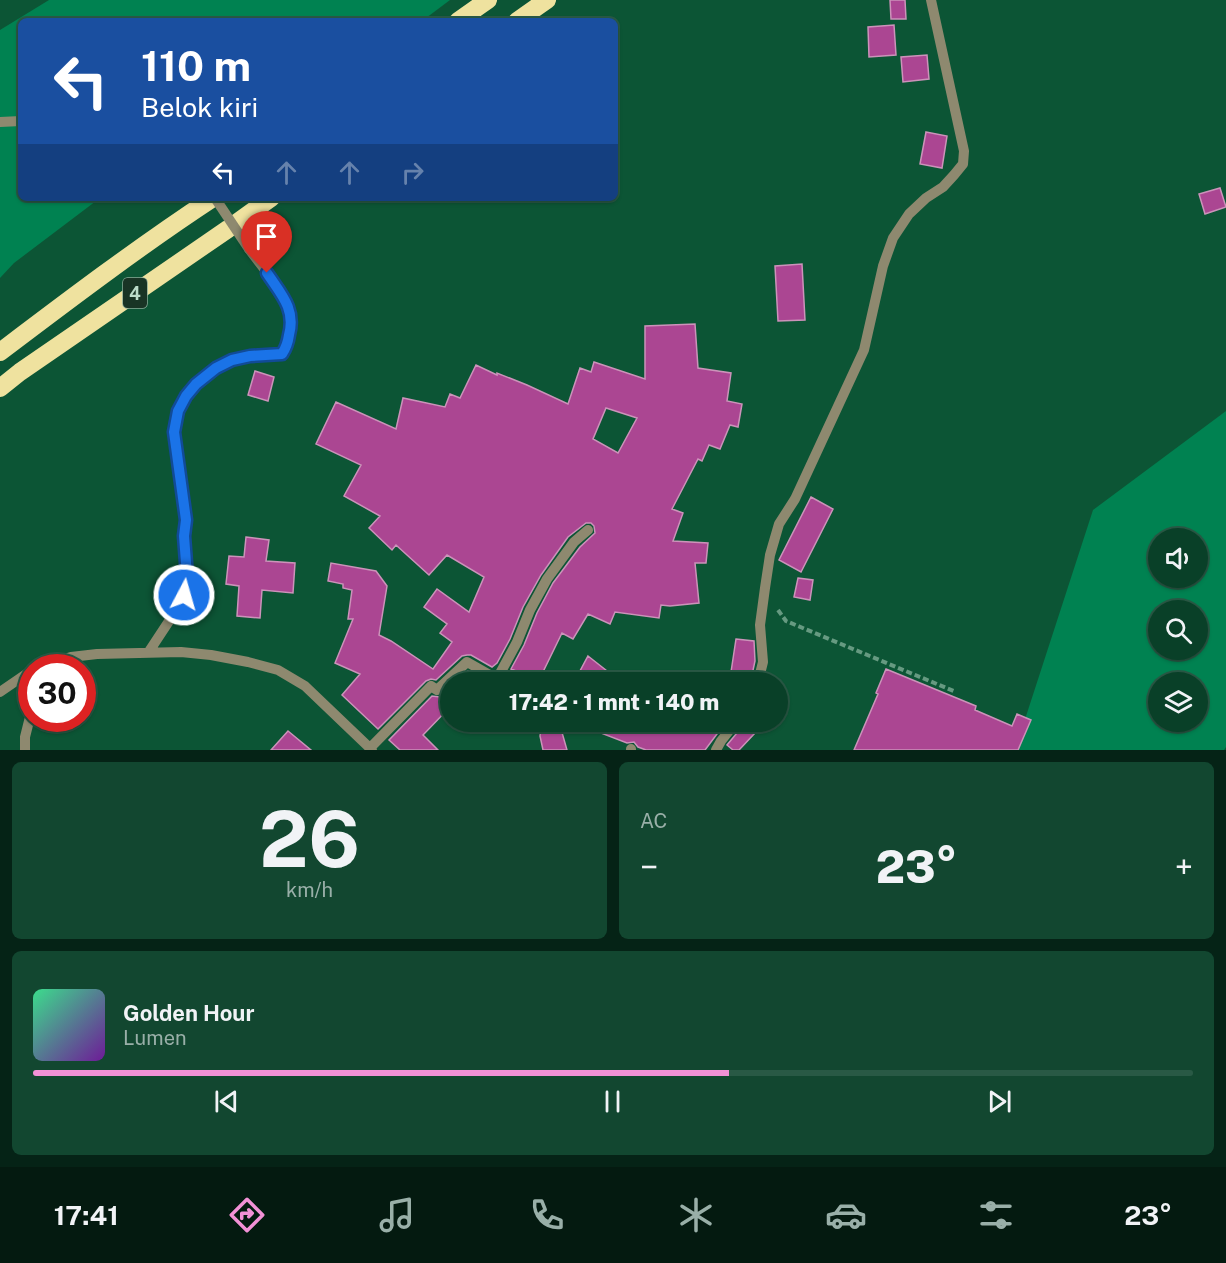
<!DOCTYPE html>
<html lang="id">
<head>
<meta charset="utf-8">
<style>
	body { margin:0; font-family:"Public Sans",sans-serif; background:#124730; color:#f1f3f6; height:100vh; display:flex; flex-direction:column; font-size:22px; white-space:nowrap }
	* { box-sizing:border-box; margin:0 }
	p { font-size:20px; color:#99afa8 }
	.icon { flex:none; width:33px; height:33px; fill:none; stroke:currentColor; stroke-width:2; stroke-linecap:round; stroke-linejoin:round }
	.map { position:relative; height:750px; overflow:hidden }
	.details { display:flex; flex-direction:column; gap:12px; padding:12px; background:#052316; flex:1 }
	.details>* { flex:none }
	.banner { position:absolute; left:18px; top:18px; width:600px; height:183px; border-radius:9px; box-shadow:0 2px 4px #0004,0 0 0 2px #295945; background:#1a4fa0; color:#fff; overflow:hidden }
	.fabs { position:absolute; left:1148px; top:528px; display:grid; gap:12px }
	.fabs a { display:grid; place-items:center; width:60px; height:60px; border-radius:50%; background:#094028; box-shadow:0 2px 4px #0004,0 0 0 2px #295945; font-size:30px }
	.speed { position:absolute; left:18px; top:654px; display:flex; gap:12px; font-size:30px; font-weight:700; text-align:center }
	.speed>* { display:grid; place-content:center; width:78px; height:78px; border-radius:50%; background:#094028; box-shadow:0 2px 4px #0004,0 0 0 2px #295945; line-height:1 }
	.speed .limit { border:9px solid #d22; background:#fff; color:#111 }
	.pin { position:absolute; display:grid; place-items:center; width:51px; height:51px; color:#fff; margin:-62px -26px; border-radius:50% 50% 50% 0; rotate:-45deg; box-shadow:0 0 6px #0007 }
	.pin .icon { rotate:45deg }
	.me { position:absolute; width:66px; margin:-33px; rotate:6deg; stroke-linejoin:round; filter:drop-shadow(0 0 4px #0008) }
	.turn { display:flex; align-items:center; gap:21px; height:126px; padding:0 24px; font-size:27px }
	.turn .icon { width:78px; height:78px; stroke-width:2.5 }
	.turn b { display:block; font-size:42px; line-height:51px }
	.lanes { display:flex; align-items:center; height:57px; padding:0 24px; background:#0003; justify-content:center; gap:30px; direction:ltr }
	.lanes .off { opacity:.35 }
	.big { font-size:45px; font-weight:800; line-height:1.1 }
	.details .card { flex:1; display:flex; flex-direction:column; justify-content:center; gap:9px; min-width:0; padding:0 21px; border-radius:9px; background:#124730 }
	.details .dial { align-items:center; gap:0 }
	.dial b { font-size:78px; line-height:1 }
	.song { display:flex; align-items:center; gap:18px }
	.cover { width:72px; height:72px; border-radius:9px; background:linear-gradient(135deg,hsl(150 70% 55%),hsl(280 70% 35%)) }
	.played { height:6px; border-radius:3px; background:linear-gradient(90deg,#f291d6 60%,#295945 60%) }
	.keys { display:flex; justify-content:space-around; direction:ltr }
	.heat { display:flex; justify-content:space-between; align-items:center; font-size:33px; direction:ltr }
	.details .tiles { flex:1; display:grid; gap:12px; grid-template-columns:1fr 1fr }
	.card:last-child { grid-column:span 2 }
	.trip { position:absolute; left:440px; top:672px; width:348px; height:60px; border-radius:30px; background:#094028; box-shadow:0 2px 4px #0004,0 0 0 2px #295945; font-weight:800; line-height:60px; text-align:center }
	.tab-bar { display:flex; height:96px; justify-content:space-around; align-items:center; background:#041a10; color:#99afa8 }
	.tab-bar .icon { width:42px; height:42px }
	.tab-bar .on { color:#f291d6 }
	.tab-bar b { font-size:27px; color:#f1f3f6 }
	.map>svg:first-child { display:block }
</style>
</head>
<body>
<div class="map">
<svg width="1226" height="750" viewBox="0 0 1226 750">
	<rect width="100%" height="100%" fill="#0c5535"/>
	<path fill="#008251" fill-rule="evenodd" d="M49,0H450L422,21H21V198H100L14,263L0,278V30Z
		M1226,411V747L1224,750H1015L1093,510ZM1158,538H1197V578H1158ZM1158,610H1197V650H1158ZM1158,682H1197V722H1158Z"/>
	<path fill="#ab4692" stroke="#cc93ba" stroke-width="1.5" fill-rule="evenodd" d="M890,0H905L906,19H891Z
		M894,25L896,55L869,57L868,27Z
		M927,55L929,79L903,82L901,57Z
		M926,132L947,136L942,168L920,164Z
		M1220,188L1226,207L1205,214L1199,194Z
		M802,264L805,320L778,321L775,266Z
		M695,324L698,368L731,373L727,401L742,404L738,427L730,425L720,449L709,445L702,461L698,459L672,509L683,513L673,541L708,543L706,563H695L699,603L670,606L661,605L659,618L615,612L610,624L588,614L573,639L562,633L539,680L511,669L524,645L537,613L553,583L580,547L595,533L594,526L591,523H586L568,537L541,575L523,607L510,639L497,663L492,667L471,655H467L462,656L436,680L431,679L426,681L378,729L342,695L360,674L335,663L353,619H348L352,590L343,588V584L328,581L331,563L376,571L387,586L379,635L391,641L433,669L452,642L440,633L447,624L424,607L437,589L469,612L484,577L447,555L429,575L396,545L392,550L369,528L380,516L344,496L361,465L316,444L336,402L396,429L403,398L445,407L450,394L460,398L476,365L497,375V373L527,385L568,404L580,368L591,372L594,362L645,379V326ZM606,408L637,418L618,453L593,439Z
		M255,371L274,377L268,401L248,395Z
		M811,497L833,509L801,572L779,560Z
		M246,537L269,540L266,561L295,563L293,593L262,590L260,618L237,616L239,586L226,584L229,556L244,557Z
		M798,578L813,580L810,600L794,597Z
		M736,639L754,641L755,661L752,675L731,672Z
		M588,656L621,682H604L580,671Z
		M886,669L976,706L975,710L1012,726L1017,714L1031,720L1018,750H854L878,694L876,693Z
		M468,671L482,679L479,682H456Z
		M450,688V707L423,735L438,750H400L389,740L432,696L440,697Z
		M542,722H559L567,750H543L540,736Z
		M575,722H631L661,733V722H726L705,750H646L638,747L634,742L627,743L575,723Z
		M743,723L755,733L739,750H733L727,745L742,727Z
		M288,731L311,750H271Z"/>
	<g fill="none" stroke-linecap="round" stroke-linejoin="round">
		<path stroke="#669a81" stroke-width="4" stroke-dasharray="6 3" stroke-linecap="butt" d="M778,610L786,621L956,692"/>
		<path stroke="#8e896f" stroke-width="10" d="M0,122L21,121
			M148,653L175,612L184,595L187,576L184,536L186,520L174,432L178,411L186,396L196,384L216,368L232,360L250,355L282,354C308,314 271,279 249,249
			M37,668L71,657L97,654L181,652L211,655L248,662L278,670L305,686L372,750
			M758,682L763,662L760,625L765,588L770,555L779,524L795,499L864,350L883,266L893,238L909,214L926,198L943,187L954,175L963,164L964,151L931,0
			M0,692L32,670
			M370,748L431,686L437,690L467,662L497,679L517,642L530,610L547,579L574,542L588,530
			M631,749V750
			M25,750V737L32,709
			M716,750L721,741L736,722"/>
		<path stroke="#efe29f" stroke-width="18" d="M458,21L488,0
			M517,21L547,0
			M0,352C70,299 140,246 213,198
			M0,388L20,372L228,229L271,198"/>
		<path stroke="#8e896f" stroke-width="10" d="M215,198L249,249"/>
	</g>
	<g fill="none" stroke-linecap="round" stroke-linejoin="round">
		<defs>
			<path id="route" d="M184,595L187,576L184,536L186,520L174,432L178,411L186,396L196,384L216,368L232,360L250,356L282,354C286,348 288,342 289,335C296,309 281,294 267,273"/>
		</defs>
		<use href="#route" stroke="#114b97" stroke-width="15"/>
		<use href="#route" stroke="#1a73e8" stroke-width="10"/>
	</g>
	<g text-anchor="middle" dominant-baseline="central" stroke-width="6" stroke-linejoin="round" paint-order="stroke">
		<rect fill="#193425" stroke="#8baa98" stroke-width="1.5" x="123" y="278" width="24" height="30" rx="4.5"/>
		<g font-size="18" font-weight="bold" fill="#bcdcc9">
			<text x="135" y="293">4</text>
		</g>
	</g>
</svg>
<div class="fabs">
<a><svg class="icon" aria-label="sound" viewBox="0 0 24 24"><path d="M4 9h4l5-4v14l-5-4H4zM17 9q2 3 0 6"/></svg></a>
<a><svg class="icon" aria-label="search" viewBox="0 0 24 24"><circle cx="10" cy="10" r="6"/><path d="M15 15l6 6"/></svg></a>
<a><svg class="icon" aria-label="layers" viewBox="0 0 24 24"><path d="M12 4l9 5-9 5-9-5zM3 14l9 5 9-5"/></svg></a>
</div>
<div class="speed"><div class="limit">30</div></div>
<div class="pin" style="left:267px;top:273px;background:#d93025"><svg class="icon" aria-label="arrive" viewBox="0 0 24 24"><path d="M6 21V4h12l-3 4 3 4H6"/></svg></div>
<svg class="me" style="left:184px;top:595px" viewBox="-20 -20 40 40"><circle r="17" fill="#1a73e8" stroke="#fff" stroke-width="3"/><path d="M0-11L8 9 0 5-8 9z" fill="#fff"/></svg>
<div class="trip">17:42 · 1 mnt · 140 m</div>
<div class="banner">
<div class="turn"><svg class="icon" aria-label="left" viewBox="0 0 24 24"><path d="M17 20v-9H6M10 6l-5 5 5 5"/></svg><div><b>110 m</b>Belok kiri</div></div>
<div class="lanes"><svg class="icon" aria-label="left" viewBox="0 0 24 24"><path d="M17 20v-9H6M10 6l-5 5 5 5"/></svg><svg class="icon off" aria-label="ahead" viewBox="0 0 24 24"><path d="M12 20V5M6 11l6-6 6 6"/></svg><svg class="icon off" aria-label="ahead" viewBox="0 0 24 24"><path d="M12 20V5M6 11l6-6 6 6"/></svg><svg class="icon off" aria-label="right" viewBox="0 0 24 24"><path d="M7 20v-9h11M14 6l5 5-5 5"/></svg></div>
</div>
</div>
<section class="details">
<div class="tiles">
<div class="card dial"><b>26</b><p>km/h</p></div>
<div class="card"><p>AC</p>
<div class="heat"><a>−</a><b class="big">23°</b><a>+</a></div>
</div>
<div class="card">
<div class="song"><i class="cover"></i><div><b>Golden Hour</b><p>Lumen</p></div></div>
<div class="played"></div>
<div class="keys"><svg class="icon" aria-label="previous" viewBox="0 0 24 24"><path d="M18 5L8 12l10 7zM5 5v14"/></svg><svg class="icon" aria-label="pause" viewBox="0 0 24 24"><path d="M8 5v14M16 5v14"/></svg><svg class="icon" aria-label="next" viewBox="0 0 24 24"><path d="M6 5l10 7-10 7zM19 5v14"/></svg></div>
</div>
</div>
</section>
<nav class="tab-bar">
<b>17:41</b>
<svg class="icon on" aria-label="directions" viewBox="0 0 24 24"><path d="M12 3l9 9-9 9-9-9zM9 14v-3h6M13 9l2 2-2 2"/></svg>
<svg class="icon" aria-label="music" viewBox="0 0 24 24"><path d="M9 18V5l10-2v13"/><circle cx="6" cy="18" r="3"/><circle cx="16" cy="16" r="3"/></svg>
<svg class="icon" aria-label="phone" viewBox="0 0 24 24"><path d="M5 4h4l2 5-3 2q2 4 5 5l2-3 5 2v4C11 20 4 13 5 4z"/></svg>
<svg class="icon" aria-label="climate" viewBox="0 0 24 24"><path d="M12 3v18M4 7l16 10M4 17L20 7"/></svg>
<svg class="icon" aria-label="car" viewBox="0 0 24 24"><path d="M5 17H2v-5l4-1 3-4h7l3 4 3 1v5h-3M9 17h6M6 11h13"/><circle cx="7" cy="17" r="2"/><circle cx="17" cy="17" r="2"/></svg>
<svg class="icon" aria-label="filters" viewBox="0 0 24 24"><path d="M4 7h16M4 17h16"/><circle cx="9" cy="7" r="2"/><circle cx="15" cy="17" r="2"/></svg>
<b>23°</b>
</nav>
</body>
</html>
